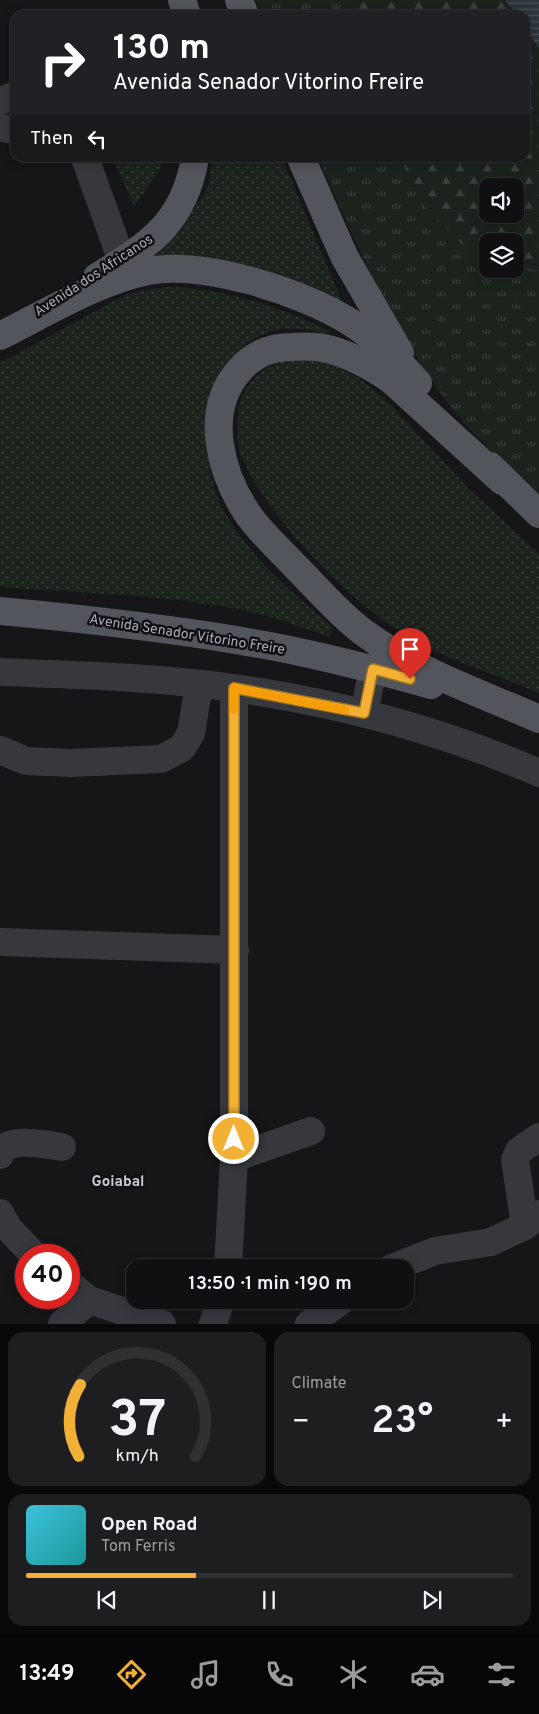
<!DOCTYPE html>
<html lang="en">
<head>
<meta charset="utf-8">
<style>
	body { margin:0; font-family:Overpass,sans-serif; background:#1e1e20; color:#f1f3f6; height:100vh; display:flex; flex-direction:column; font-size:19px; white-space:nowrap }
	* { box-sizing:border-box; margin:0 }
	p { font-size:16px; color:#9c9d9f }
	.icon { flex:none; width:28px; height:28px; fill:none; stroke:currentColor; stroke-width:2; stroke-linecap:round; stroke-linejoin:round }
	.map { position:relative; height:1324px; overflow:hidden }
	.side { display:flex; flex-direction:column; gap:8px; padding:8px; background:#09090a; flex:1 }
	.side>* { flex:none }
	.banner { position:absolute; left:10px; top:10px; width:520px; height:152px; border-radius:15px; box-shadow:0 2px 12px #0003,0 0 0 1px #303032; background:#202124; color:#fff; overflow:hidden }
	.fabs { position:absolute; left:479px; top:178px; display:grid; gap:10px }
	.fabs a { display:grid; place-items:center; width:45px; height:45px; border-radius:10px; background:#101012; box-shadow:0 2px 12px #0003,0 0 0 1px #303032; font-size:25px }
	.speed { position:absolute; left:15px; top:1244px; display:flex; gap:10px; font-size:25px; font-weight:700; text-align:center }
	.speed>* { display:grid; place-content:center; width:65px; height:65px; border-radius:50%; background:#101012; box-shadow:0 2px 12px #0003,0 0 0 1px #303032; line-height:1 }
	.speed .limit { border:8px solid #d22; background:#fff; color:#111 }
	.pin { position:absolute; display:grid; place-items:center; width:42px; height:42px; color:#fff; margin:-51px -21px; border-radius:50% 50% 50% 0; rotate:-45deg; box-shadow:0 0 5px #0007 }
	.pin .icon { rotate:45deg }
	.me { position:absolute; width:55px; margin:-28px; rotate:0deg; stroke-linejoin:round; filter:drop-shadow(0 0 4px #0008) }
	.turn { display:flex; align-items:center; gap:18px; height:105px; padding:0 20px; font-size:22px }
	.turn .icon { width:65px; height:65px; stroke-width:2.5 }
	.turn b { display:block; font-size:35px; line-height:42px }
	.then { display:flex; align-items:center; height:48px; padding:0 20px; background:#0003; gap:10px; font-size:19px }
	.big { font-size:38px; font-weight:600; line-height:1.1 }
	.side .tile { flex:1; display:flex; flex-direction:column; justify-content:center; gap:8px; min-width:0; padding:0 18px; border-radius:15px; background:#1e1e20 }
	.side .dial { align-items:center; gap:0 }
	.dial svg { height:130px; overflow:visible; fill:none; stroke:#303032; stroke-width:7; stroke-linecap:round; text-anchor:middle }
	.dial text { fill:#f1f3f6; stroke:none }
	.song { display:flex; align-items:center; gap:15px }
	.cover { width:60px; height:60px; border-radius:8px; background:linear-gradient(135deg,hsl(190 70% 55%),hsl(180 70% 35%)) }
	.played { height:5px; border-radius:2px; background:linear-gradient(90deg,#f2b134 35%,#303032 35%) }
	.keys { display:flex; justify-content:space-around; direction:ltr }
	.heat { display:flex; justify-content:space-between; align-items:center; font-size:28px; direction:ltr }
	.side .tiles { flex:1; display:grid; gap:8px; grid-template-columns:1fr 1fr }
	.tile:last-child { grid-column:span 2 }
	.trip { position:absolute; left:126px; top:1259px; width:288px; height:50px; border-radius:15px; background:#101012; box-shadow:0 2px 12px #0003,0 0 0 1px #303032; font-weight:600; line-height:50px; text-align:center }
	.dock { display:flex; height:80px; justify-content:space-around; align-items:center; background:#060607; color:#9c9d9f }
	.dock .icon { width:35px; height:35px }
	.dock .on { color:#f2b134 }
	.dock b { font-size:22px; color:#f1f3f6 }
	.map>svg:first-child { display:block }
</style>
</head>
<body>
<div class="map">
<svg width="539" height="1324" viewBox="0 0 539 1324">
	<defs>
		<pattern id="grass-dots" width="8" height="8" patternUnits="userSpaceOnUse" patternTransform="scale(1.25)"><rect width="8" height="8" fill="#1c231d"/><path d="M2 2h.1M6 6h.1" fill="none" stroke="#3a403c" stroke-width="1.8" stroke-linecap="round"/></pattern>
		<pattern id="forest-firs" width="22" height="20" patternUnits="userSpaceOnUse" patternTransform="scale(1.25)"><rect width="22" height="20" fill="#1c231d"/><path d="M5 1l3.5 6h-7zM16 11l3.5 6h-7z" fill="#3a403c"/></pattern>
		<pattern id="park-tufts" width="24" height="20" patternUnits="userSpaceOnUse" patternTransform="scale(1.25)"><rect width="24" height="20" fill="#1c231d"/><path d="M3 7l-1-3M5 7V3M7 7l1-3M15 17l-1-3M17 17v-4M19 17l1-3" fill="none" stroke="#3a403c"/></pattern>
		<pattern id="water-rules" width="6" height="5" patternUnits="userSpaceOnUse" patternTransform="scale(1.25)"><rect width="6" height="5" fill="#2c353c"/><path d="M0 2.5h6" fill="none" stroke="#485056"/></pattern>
	</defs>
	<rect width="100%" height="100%" fill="#161618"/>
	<path fill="url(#grass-dots)" d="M113,158H163L160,170L134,206Z
		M213,158H282L344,306L138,266L181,230L208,187Z
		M170,287C229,289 280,307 332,332L327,334C311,331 295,326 278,330C204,344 193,453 223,509C249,557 292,592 333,628L329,637C296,625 262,613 227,607C153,594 75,593 0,587V363L127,294L149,289Z
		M305,359L330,363L352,373L385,399L468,488L539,554V693C490,672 436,657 391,626C338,589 269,518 242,458C236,445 238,427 238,413C239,390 260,368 282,361C289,359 298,360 305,359Z"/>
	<path fill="url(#forest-firs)" fill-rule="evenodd" d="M343,0H505L516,15H349Z
		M525,28L539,48V271L515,265V241H488L487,255L462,245L424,205L400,158H525ZM488,186H515V214H488Z"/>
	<path fill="url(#park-tufts)" d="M256,0H343L349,15H262Z
		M318,158H400L424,205L462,245L487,255L488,269H515V265L539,271V494C509,466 475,439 450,406C393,331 356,243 318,158Z"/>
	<path fill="url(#water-rules)" d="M505,0H539V48L525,28V15H516Z"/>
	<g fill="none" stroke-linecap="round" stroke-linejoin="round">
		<path stroke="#37383d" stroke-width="28" d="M0,101L15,95
			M0,128L15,130
			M85,158L122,261
			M0,672C78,675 156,677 234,688C338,703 443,731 539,773
			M364,713L373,669
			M0,750L26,761L71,763L161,759L182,748L191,733L199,685
			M0,942L235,950
			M0,1155C5,1135 48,1145 62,1147
			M234,1158L311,1131
			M0,1213L9,1229L34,1255
			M525,1226L515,1160L519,1151L539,1137
			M228,1268L234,1158V688
			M392,1268L435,1251L491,1242L525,1226L539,1214
			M69,1284L89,1300
			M62,1324L89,1300L162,1324
			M213,1324L221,1300
			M309,1324L342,1300"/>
		<path stroke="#53555c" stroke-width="28" d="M182,0L187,15
			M239,0L245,15
			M301,158L344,256L400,353
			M97,277C150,244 184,223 195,158
			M0,336C46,313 98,281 148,271C203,260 303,292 350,322C374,337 399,361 418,383
			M490,466L539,514
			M502,481L390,379C372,367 353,356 332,350C319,346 305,346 291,347C270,347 252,355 238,372C204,412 220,472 247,513C260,532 279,549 295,566C317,588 338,613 363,632C415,671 480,693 539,719
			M0,611C85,619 169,628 253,643C313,653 373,669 431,685"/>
	</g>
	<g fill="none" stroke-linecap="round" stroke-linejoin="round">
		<defs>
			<path id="route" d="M234,1139V688L364,713L373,669L410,679"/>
		</defs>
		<use href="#route" stroke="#9d7322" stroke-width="12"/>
		<use href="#route" stroke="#f2b134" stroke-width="9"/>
		<path stroke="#f59e0b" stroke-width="9" d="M234,709V688L345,710"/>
	</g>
	<g text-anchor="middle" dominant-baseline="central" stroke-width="5" stroke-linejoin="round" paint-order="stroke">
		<g font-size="14" fill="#a8adb8" stroke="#111113">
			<text transform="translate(94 276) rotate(-33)">Avenida dos Africanos</text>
			<text transform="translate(187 635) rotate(9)">Avenida Senador Vitorino Freire</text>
		</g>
		<g font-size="15" font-weight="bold" fill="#c9ccd4" stroke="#111113">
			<text x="118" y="1182">Goiabal</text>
		</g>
	</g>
</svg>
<div class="fabs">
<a><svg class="icon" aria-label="sound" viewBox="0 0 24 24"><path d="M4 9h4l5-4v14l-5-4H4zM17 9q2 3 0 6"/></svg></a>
<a><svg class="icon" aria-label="layers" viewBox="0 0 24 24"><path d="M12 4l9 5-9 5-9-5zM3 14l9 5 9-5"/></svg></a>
</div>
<div class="speed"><div class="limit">40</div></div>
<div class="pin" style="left:410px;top:679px;background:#d93025"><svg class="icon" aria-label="arrive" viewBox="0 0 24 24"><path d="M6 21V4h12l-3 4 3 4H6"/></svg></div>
<svg class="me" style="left:234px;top:1139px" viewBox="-20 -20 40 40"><circle r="17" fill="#f2b134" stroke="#fff" stroke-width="3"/><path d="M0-11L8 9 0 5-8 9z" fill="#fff"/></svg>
<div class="trip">13:50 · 1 min · 190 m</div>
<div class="banner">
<div class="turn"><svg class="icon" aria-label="right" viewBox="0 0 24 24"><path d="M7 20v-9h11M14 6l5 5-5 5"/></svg><div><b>130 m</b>Avenida Senador Vitorino Freire</div></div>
<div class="then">Then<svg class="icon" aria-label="left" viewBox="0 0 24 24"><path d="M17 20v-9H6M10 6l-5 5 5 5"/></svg></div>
</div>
</div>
<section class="side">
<div class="tiles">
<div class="tile dial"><svg viewBox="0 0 100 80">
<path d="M14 69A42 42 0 1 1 86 69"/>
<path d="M14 69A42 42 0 0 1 15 25" stroke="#f2b134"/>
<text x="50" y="56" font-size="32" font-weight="700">37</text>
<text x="50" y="72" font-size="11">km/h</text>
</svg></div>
<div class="tile"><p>Climate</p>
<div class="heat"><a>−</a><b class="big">23°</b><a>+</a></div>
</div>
<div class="tile">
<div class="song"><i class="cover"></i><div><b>Open Road</b><p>Tom Ferris</p></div></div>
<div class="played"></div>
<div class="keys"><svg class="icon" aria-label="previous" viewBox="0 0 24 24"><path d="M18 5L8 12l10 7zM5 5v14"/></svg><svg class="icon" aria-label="pause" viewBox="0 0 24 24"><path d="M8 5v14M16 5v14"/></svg><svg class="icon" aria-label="next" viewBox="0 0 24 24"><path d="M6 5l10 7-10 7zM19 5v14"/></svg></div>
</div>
</div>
</section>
<nav class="dock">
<b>13:49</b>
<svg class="icon on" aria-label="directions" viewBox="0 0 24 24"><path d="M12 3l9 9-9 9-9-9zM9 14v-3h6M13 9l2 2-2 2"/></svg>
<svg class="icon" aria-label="music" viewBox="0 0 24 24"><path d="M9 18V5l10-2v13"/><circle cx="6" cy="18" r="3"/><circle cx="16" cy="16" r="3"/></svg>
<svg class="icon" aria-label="phone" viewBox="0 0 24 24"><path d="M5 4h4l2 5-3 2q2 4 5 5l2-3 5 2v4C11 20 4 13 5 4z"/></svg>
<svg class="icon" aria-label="climate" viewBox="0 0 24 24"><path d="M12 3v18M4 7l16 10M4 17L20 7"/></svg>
<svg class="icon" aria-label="car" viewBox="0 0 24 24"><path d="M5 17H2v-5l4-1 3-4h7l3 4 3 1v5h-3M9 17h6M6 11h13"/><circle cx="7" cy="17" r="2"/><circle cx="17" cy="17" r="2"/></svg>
<svg class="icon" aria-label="filters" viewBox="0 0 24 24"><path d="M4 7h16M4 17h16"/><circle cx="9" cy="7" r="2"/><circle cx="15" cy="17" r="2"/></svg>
</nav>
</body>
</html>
